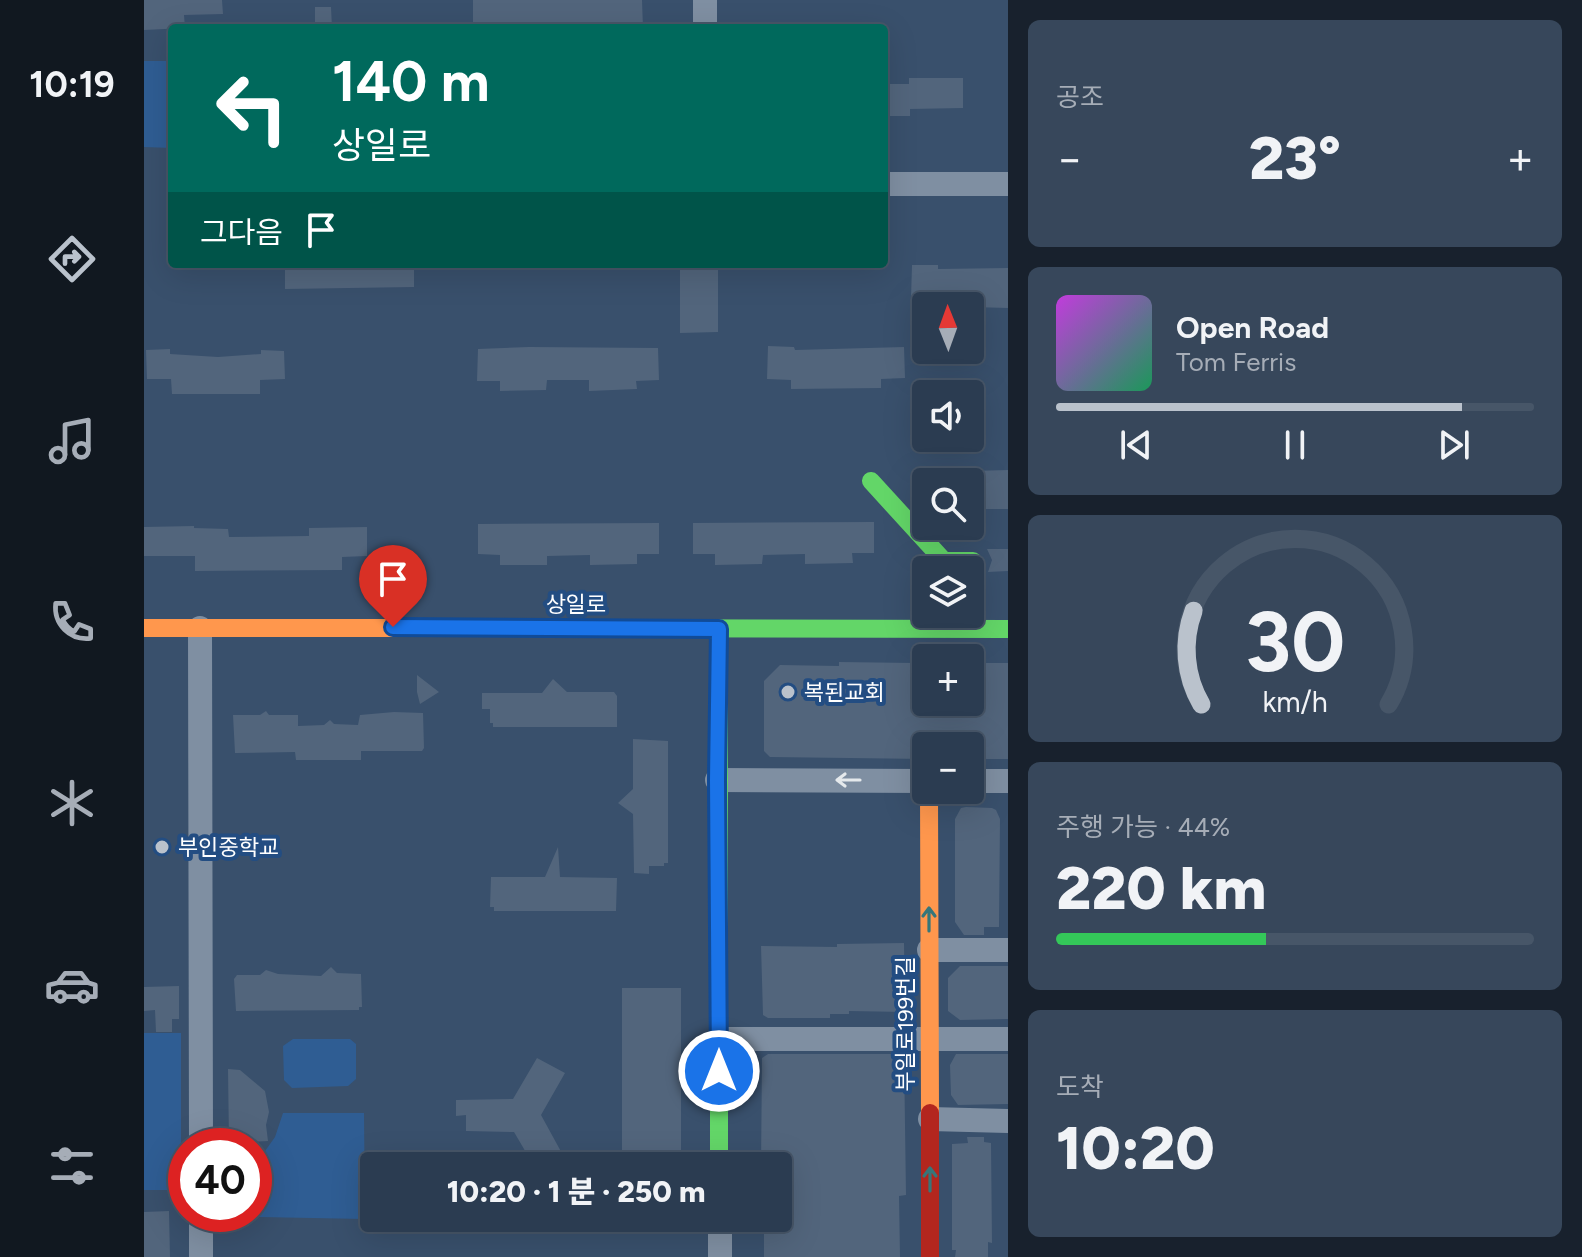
<!DOCTYPE html>
<html lang="ko">
<head>
<meta charset="utf-8">
<style>
	body { margin:0; font-family:Figtree,"Noto Sans KR",sans-serif; background:#37475b; color:#f1f3f6; height:100vh; display:flex; flex-direction:column; font-size:30px; white-space:nowrap }
	* { box-sizing:border-box; margin:0 }
	p { font-size:26px; color:#a6adb7 }
	.icon { flex:none; width:44px; height:44px; fill:none; stroke:currentColor; stroke-width:2; stroke-linecap:round; stroke-linejoin:round }
	.map { position:relative; flex:1; overflow:hidden }
	.panel { display:flex; flex-direction:column; gap:20px; padding:20px; background:#18212d; width:574px }
	.panel>* { flex:none }
	.banner { position:absolute; left:24px; top:24px; width:720px; height:244px; border-radius:8px; box-shadow:0 8px 32px #0002,0 0 0 2px #475668; background:#00695c; color:#fff; overflow:hidden }
	.needle { width:52px; rotate:359deg }
	.tools { position:absolute; left:768px; top:292px; display:grid; gap:16px }
	.tools a { display:grid; place-items:center; width:72px; height:72px; border-radius:8px; background:#2b3c51; box-shadow:0 8px 32px #0002,0 0 0 2px #475668; font-size:40px }
	.speed { position:absolute; left:24px; top:1128px; display:flex; gap:16px; font-size:40px; font-weight:700; text-align:center }
	.speed>* { display:grid; place-content:center; width:104px; height:104px; border-radius:50%; background:#2b3c51; box-shadow:0 8px 32px #0002,0 0 0 2px #475668; line-height:1 }
	.speed .limit { border:12px solid #d22; background:#fff; color:#111 }
	.pin { position:absolute; display:grid; place-items:center; width:68px; height:68px; color:#fff; margin:-82px -34px; border-radius:50% 50% 50% 0; rotate:-45deg; box-shadow:0 0 8px #0007 }
	.pin .icon { rotate:45deg }
	.me { position:absolute; width:88px; margin:-44px; rotate:0deg; stroke-linejoin:round; filter:drop-shadow(0 0 6px #0008) }
	.turn { display:flex; align-items:center; gap:28px; height:168px; padding:0 32px; font-size:36px }
	.turn .icon { width:104px; height:104px; stroke-width:2.5 }
	.turn b { display:block; font-size:56px; line-height:68px }
	.then { display:flex; align-items:center; height:76px; padding:0 32px; background:#0003; gap:16px; font-size:30px }
	.big { font-size:60px; font-weight:800; line-height:1.1 }
	.panel .tile { flex:1; display:flex; flex-direction:column; justify-content:center; gap:12px; min-width:0; padding:0 28px; border-radius:12px; background:#37475b }
	.panel .dial { align-items:center; gap:0 }
	.dial svg { height:208px; overflow:visible; fill:none; stroke:#475668; stroke-width:7; stroke-linecap:round; text-anchor:middle }
	.dial text { fill:#f1f3f6; stroke:none }
	.song { display:flex; align-items:center; gap:24px }
	.cover { width:96px; height:96px; border-radius:12px; background:linear-gradient(135deg,hsl(290 70% 55%),hsl(150 70% 35%)) }
	.played { height:8px; border-radius:4px; background:linear-gradient(90deg,#bac2cc 85%,#475668 85%) }
	.keys { display:flex; justify-content:space-around; direction:ltr }
	.heat { display:flex; justify-content:space-between; align-items:center; font-size:44px; direction:ltr }
	.charge { height:12px; border-radius:6px; background:linear-gradient(90deg,#34c759 44%,#475668 0) }
	.trip { position:absolute; left:216px; top:1152px; width:432px; height:80px; border-radius:8px; background:#2b3c51; box-shadow:0 8px 32px #0002,0 0 0 2px #475668; font-weight:800; line-height:80px; text-align:center }
	main { display:flex; flex:1; min-height:0 }
	.tabs { display:flex; flex-direction:column; width:144px; justify-content:space-around; align-items:center; background:#111820; color:#a6adb7 }
	.tabs .icon { width:56px; height:56px }
	.tabs .active { color:#bac2cc }
	.tabs b { font-size:36px; color:#f1f3f6 }
	.map>svg:first-child { display:block }
</style>
</head>
<body>
<main>
<nav class="tabs">
<b>10:19</b>
<svg class="icon active" aria-label="directions" viewBox="0 0 24 24"><path d="M12 3l9 9-9 9-9-9zM9 14v-3h6M13 9l2 2-2 2"/></svg>
<svg class="icon" aria-label="music" viewBox="0 0 24 24"><path d="M9 18V5l10-2v13"/><circle cx="6" cy="18" r="3"/><circle cx="16" cy="16" r="3"/></svg>
<svg class="icon" aria-label="phone" viewBox="0 0 24 24"><path d="M5 4h4l2 5-3 2q2 4 5 5l2-3 5 2v4C11 20 4 13 5 4z"/></svg>
<svg class="icon" aria-label="climate" viewBox="0 0 24 24"><path d="M12 3v18M4 7l16 10M4 17L20 7"/></svg>
<svg class="icon" aria-label="car" viewBox="0 0 24 24"><path d="M5 17H2v-5l4-1 3-4h7l3 4 3 1v5h-3M9 17h6M6 11h13"/><circle cx="7" cy="17" r="2"/><circle cx="17" cy="17" r="2"/></svg>
<svg class="icon" aria-label="filters" viewBox="0 0 24 24"><path d="M4 7h16M4 17h16"/><circle cx="9" cy="7" r="2"/><circle cx="15" cy="17" r="2"/></svg>
</nav>
<div class="map">
<svg width="864" height="1257" viewBox="0 0 864 1257">
	<rect width="100%" height="100%" fill="#39506c"/>
	<path fill="#2f5d93" d="M0,61H28V148L0,147Z
		M0,1033H37V1190H0Z
		M149,1039H206L212,1044V1079L204,1086L148,1088L140,1080L139,1046Z
		M139,1113H220L221,1219L115,1217L116,1158L131,1137Z"/>
	<path fill="#52657c" d="M0,0H78L79,14L40,15L41,28L0,30Z
		M329,0H498L499,28H329Z
		M171,7H187L188,28H171Z
		M765,78H819V108L766,109V116H740V84H765Z
		M141,264H270V287L141,289Z
		M536,264H574V332L536,333Z
		M768,265H794V269L864,268V308L791,306V298H767Z
		M624,346L650,347L651,350L760,347L761,378L737,379V388L647,389V380L623,379Z
		M385,347L514,348L515,380L492,381L493,389L445,391V380H403L402,390L356,391V381H333L334,349Z
		M26,349V354L74,357L117,354V350L140,351L141,379L116,380V394H28L27,379H3L2,350Z
		M864,470V509H826V471Z
		M730,522V553H708L709,563L661,564V554L619,555L618,564L571,565V554H549V523Z
		M515,523V554H493V564L446,565V555L403,556V565H356V555L334,554V524Z
		M50,526V528L84,529L85,537L165,536V528L223,527V556L198,557V570L51,571V556H0V527Z
		M843,549H864V571L844,572L848,560Z
		M782,659V702H826V663H864V759H826V746H782V759L626,757L620,751V681L636,665L695,666V662L771,663Z
		M273,675L295,692L276,704L273,692Z
		M409,679L423,692H470L473,696V727H349V723H346V709H338V693H398Z
		M122,711L125,715H154V726L180,725L186,720L190,724L214,725L216,715L250,712L279,713L280,748L278,751H217V760H152L151,752L91,753L89,715H116Z
		M489,739L524,741V863H520V866H505V874L490,873L489,814L474,803L489,789Z
		M822,807L848,808L852,810L856,819L855,927H840V935H820L811,922V819L817,808Z
		M414,847L416,877L473,878L472,911H350V907H346L347,877H401Z
		M760,943L761,1012L705,1011V1014H686V1018H624L619,1015L617,946L693,947V944Z
		M816,966H864V1019L816,1020L804,1011V978Z
		M187,967L193,973L217,974L218,1007H215V1010L92,1011L90,979L93,975H116L122,970L134,974L177,976Z
		M35,986V1019H28V1032H12L11,1010L0,1011V987Z
		M478,988H537V1166H478Z
		M624,1054H760L762,1195L755,1196L756,1257H620V1218H634V1166H617L618,1058Z
		M812,1054H864V1104L814,1105L807,1095L806,1065Z
		M393,1058L421,1073L397,1115L420,1157L406,1166H390L370,1132L322,1131V1115L312,1116V1100L369,1099Z
		M84,1069L96,1070L121,1091L125,1112L122,1125L124,1141L85,1143Z
		M823,1137H840V1142L847,1143L848,1243L844,1242V1257H811L812,1250H808V1144L824,1143Z
		M25,1211L26,1257H0V1212Z"/>
	<g fill="none" stroke-linecap="round" stroke-linejoin="round">
		<path stroke="#7f8fa2" stroke-width="24" d="M561,0V28
			M740,184H864
			M56,628L57,1146
			M573,780L782,781
			M826,781H864
			M785,950H864
			M575,1039H864
			M786,1119L864,1121
			M57,1214V1257
			M576,1218V1257"/>
		<path stroke="#63d668" stroke-width="18" d="M727,481L800,561H829
			M305,628L864,629
			M575,629V1166"/>
		<path stroke="#ff974d" stroke-width="18" d="M0,628H305
			M785,790L786,1113"/>
		<path stroke="#b3261e" stroke-width="18" d="M786,1113V1257"/>
	</g>
	<defs><path id="oneway-shaft" d="M-6 0H5M1.5-3L5.5 0L1.5 3" fill="none" stroke-width="1.6" stroke-linecap="round" stroke-linejoin="round" transform="scale(2)"/></defs>
	<use stroke="#e5e9ec" href="#oneway-shaft" transform="translate(704 780) rotate(-180)"/>
	<g stroke="#36767a">
		<use href="#oneway-shaft" transform="translate(785 919) rotate(-90)"/>
		<use href="#oneway-shaft" transform="translate(786 1179) rotate(-90)"/>
	</g>
	<g fill="none" stroke-linecap="round" stroke-linejoin="round">
		<defs>
			<path id="route" d="M249,627L575,629L573,780L575,1071"/>
		</defs>
		<use href="#route" stroke="#114b97" stroke-width="20"/>
		<use href="#route" stroke="#1a73e8" stroke-width="14"/>
	</g>
	<g fill="#bac2cc" stroke="#234d82" stroke-width="3">
		<circle cx="644" cy="692" r="8"/>
		<circle cx="18" cy="847" r="8"/>
	</g>
	<g text-anchor="middle" dominant-baseline="central" stroke-width="8" stroke-linejoin="round" paint-order="stroke">
		<g font-size="22" fill="#fff" stroke="#234d82">
			<text x="432" y="604">상일로</text>
			<text transform="translate(761 1024) rotate(-90)">부일로199번길</text>
		</g>
		<g font-size="22" fill="#fff" stroke="#234d82" text-anchor="start">
			<text x="660" y="692">복된교회</text>
			<text x="34" y="847">부인중학교</text>
		</g>
	</g>
</svg>
<div class="tools">
<a><svg class="needle" viewBox="-14 -14 28 28"><path d="M0-13l5 13h-10z" fill="#e53935"/><path d="M0 13l5-13h-10z" fill="#a6adb7"/></svg></a>
<a><svg class="icon" aria-label="sound" viewBox="0 0 24 24"><path d="M4 9h4l5-4v14l-5-4H4zM17 9q2 3 0 6"/></svg></a>
<a><svg class="icon" aria-label="search" viewBox="0 0 24 24"><circle cx="10" cy="10" r="6"/><path d="M15 15l6 6"/></svg></a>
<a><svg class="icon" aria-label="layers" viewBox="0 0 24 24"><path d="M12 4l9 5-9 5-9-5zM3 14l9 5 9-5"/></svg></a>
<a>+</a>
<a>−</a>
</div>
<div class="speed"><div class="limit">40</div></div>
<div class="pin" style="left:249px;top:627px;background:#d93025"><svg class="icon" aria-label="arrive" viewBox="0 0 24 24"><path d="M6 21V4h12l-3 4 3 4H6"/></svg></div>
<svg class="me" style="left:575px;top:1071px" viewBox="-20 -20 40 40"><circle r="17" fill="#1a73e8" stroke="#fff" stroke-width="3"/><path d="M0-11L8 9 0 5-8 9z" fill="#fff"/></svg>
<div class="trip">10:20 · 1 분 · 250 m</div>
<div class="banner">
<div class="turn"><svg class="icon" aria-label="left" viewBox="0 0 24 24"><path d="M17 20v-9H6M10 6l-5 5 5 5"/></svg><div><b>140 m</b>상일로</div></div>
<div class="then">그다음<svg class="icon" aria-label="arrive" viewBox="0 0 24 24"><path d="M6 21V4h12l-3 4 3 4H6"/></svg></div>
</div>
</div>
<section class="panel">
<div class="tile"><p>공조</p>
<div class="heat"><a>−</a><b class="big">23°</b><a>+</a></div>
</div>
<div class="tile">
<div class="song"><i class="cover"></i><div><b>Open Road</b><p>Tom Ferris</p></div></div>
<div class="played"></div>
<div class="keys"><svg class="icon" aria-label="previous" viewBox="0 0 24 24"><path d="M18 5L8 12l10 7zM5 5v14"/></svg><svg class="icon" aria-label="pause" viewBox="0 0 24 24"><path d="M8 5v14M16 5v14"/></svg><svg class="icon" aria-label="next" viewBox="0 0 24 24"><path d="M6 5l10 7-10 7zM19 5v14"/></svg></div>
</div>
<div class="tile dial"><svg viewBox="0 0 100 80">
<path d="M14 69A42 42 0 1 1 86 69"/>
<path d="M14 69A42 42 0 0 1 11 33" stroke="#bac2cc"/>
<text x="50" y="56" font-size="32" font-weight="700">30</text>
<text x="50" y="72" font-size="11">km/h</text>
</svg></div>
<div class="tile"><p>주행 가능 · 44%</p><b class="big">220 km</b><div class="charge"></div></div>
<div class="tile"><p>도착</p><b class="big">10:20</b></div>
</section>
</main>
</body>
</html>
